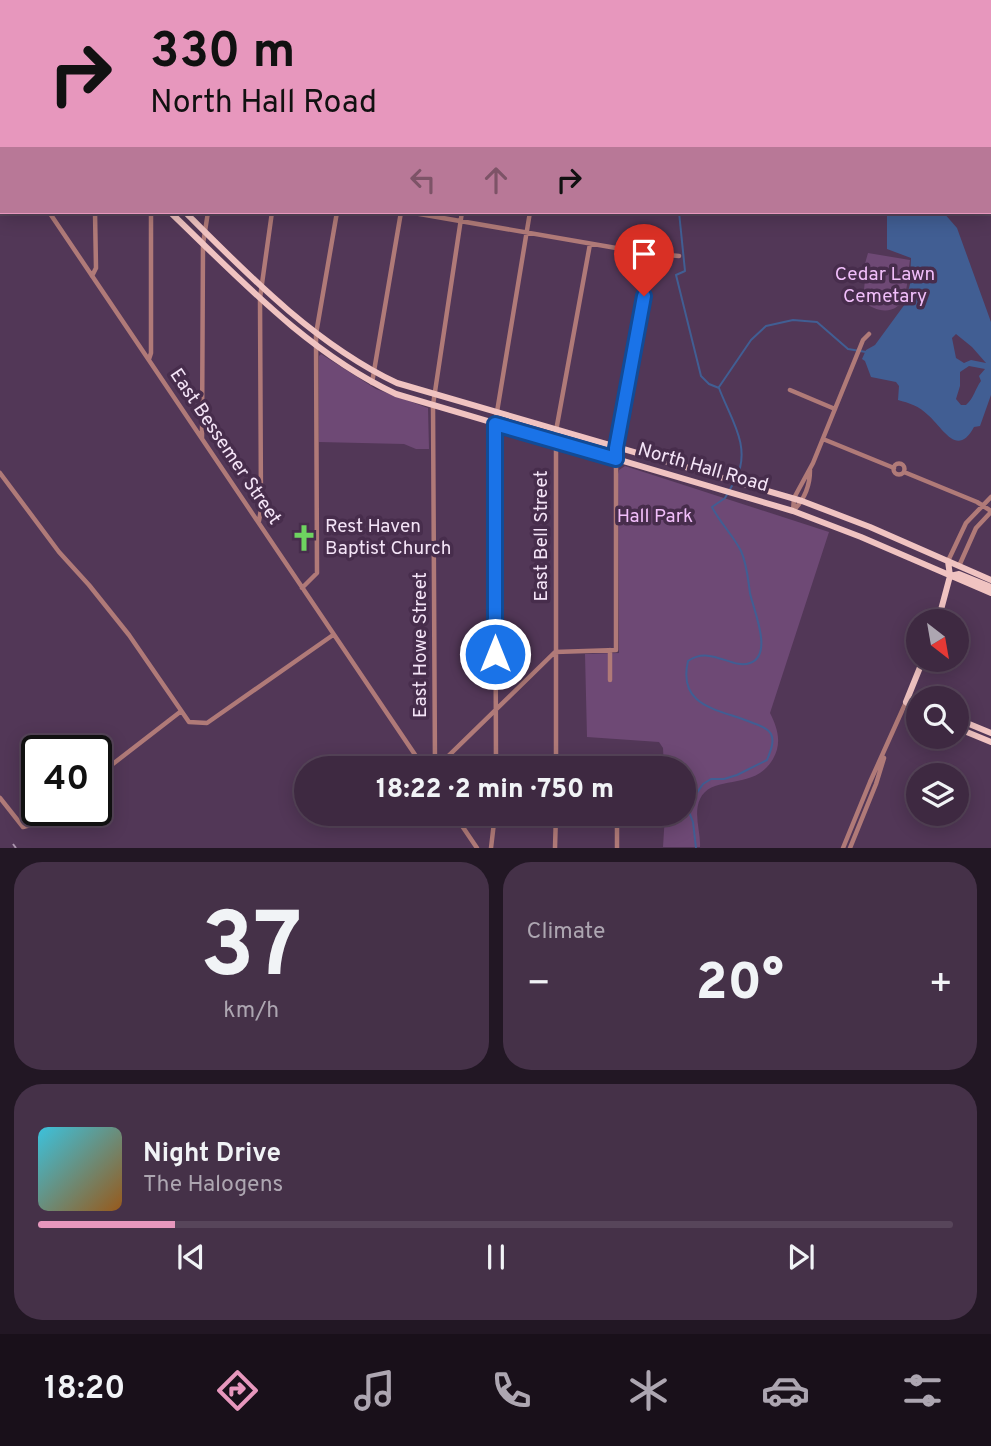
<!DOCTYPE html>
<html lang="en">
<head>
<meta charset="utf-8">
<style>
	body { margin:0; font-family:Overpass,sans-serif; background:#453148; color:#f1f3f6; height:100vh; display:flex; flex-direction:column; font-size:26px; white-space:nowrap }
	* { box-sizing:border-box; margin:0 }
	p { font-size:23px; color:#ada6b1 }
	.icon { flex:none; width:38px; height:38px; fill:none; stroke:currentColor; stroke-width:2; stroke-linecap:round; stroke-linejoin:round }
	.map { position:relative; height:848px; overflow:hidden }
	.sheet { display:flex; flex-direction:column; gap:14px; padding:14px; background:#221724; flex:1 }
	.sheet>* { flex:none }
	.banner { position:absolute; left:0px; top:0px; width:992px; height:214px; box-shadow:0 4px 18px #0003,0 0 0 2px #57455a; background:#e797bd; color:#111; overflow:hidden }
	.needle { width:46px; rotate:149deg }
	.buttons { position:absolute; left:906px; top:609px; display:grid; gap:14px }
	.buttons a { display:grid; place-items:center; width:63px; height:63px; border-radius:50%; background:#3e2941; box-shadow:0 4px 18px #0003,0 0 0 2px #57455a; font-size:35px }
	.speed { position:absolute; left:21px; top:735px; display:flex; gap:14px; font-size:35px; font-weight:700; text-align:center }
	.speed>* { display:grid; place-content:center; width:91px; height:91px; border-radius:50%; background:#3e2941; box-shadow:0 4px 18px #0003,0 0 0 2px #57455a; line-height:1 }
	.speed .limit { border:4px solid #111; border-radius:10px; background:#fff; color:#111 }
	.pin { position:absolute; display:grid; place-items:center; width:60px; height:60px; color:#fff; margin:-72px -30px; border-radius:50% 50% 50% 0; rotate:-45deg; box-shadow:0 0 7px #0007 }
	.pin .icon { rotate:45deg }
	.me { position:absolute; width:77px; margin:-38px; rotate:0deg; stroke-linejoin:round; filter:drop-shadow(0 0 5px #0008) }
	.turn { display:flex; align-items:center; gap:24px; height:147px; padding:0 35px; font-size:32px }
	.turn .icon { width:91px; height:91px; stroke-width:2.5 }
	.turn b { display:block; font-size:49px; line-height:60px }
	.lanes { display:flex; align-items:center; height:66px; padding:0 35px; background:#0003; justify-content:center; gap:35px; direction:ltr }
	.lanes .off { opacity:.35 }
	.big { font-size:52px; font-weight:800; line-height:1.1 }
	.sheet .widget { flex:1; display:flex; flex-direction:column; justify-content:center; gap:10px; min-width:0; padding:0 24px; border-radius:28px; background:#453148 }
	.sheet .dial { align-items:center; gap:0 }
	.dial b { font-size:91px; line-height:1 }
	.song { display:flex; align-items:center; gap:21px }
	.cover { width:84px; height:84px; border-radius:10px; background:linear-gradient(135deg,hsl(190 70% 55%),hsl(30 70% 35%)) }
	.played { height:7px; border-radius:4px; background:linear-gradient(90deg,#e797bd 15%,#57455a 15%) }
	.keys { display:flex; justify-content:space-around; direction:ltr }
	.heat { display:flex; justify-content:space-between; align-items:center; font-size:38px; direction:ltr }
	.sheet .tiles { flex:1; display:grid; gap:14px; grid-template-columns:1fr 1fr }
	.widget:last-child { grid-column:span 2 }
	.trip { position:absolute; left:294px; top:756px; width:402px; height:70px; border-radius:35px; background:#3e2941; box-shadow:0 4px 18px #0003,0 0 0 2px #57455a; font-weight:800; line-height:70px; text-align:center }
	.tab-bar { display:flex; height:112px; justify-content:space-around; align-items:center; background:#19101a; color:#ada6b1 }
	.tab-bar .icon { width:49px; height:49px }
	.tab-bar .active { color:#e797bd }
	.tab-bar b { font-size:32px; color:#f1f3f6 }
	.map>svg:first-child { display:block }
</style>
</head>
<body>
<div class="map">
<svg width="991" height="848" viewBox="0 0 991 848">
	<rect width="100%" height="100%" fill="#523757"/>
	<path fill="#6e4975" d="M868,253L910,260C908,271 908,284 905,295C898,316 876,313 863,301L865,279L862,274Z
		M321,354L376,389L428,408L429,449H416L404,444L319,442V356Z
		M625,466L829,532L770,713C778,729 782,743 773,759C754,792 712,773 700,799C693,814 701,832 700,847H663L665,814H684V768H664L663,748L659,742L587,737L585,654L619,653L618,474L619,470Z"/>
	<path fill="#415e93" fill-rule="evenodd" d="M887,212H943L957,228L991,322V395L980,426L974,427C957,458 944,429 928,415C919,406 909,403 898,400L899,386L896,382L871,377L865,361L862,359L866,350L875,345L905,304L910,284L911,258L887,249ZM956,334L972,347L986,363L971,360L964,363L956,358L952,338ZM969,366L985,369L979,376L981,381C975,389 974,398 966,405H961L956,399L960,386V372Z"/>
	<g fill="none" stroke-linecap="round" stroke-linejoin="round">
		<path stroke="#415e93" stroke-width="2" d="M495,0L496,2
			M990,52H991
			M679,212L685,271L676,275L701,376L709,384L719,388C730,418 752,446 736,479
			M719,387L751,340L766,326L793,320L817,322L848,349L866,352
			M696,848L693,822L687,807L703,784L711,779H724L737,775L767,760C770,752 775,742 771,734C768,728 759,725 753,723C720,709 677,708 688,661C711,645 732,670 750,663C774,655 753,609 750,593C748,580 747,564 741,551C733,535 720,523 712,507L725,498L733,484"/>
		<path stroke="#b07a78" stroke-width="4.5" d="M181,2L182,0
			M244,2V0
			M308,2L309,0
			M49,212L424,768
			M408,212L645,253L679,256
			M92,276L96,268L95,212
			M149,359L151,353V212
			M372,383L401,212
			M790,390L835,409
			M202,438L203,244L208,212
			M823,439L894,468
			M893.5 469a5.5 5.5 0 1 1 11 0a5.5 5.5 0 1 1-11 0Z
			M904,472L977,502L991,511
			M0,473L59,552L89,585L129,635L189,722L207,723L333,635
			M793,511L794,498L813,463L863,340L869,334
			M793,511C804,500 810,486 810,470
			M259,521L261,509L260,298L272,212
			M948,561L966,523L991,497
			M959,566L976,528L991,512
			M302,588L317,573L316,334L337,212
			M610,650V680
			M435,768L433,405L462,212
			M436,768L555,652L616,650V448L644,296L626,250
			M496,768L495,424L530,212
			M556,768V431L590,244
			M96,777L180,712
			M0,798L23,827L34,824L52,810
			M454,814L477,848
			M491,848L495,814
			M555,848L556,814
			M617,848V814
			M843,848L870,782L906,702
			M850,848L876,784L884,758"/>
		<path stroke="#f0c3c1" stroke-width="6" d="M53,2L54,0
			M0,71L2,72
			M0,83L2,84
			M170,212C240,279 307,352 396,394L793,511L861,537L991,593
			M185,212C249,276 315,344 397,383L802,501L870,527L991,580
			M950,576L959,574L991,587
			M938,621L950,576L948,561
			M906,702L923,660
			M906,702L919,712
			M906,702L919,703
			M957,719L991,733
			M957,728L991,742"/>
		<path stroke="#ebebeb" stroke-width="7" d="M817,0L819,2
			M833,0L835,2
			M990,180H991
			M990,198L991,199"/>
		<path stroke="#aa94ad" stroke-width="2" stroke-dasharray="14 7" stroke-linecap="butt" d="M422,0L428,2
			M899,2L911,0
			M13,844L16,848"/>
	</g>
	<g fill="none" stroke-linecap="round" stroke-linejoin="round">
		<defs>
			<path id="route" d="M495,654V424L616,459V448L644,296"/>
		</defs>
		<use href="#route" stroke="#114b97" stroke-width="18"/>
		<use href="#route" stroke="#1a73e8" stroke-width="12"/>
	</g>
	<defs>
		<symbol id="church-bare" viewBox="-9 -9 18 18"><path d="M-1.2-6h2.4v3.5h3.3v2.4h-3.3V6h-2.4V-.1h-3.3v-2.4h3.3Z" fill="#6ed360" stroke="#472d4c" stroke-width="2.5" paint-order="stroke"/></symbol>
	</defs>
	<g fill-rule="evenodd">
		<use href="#church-bare" x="285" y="519" width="38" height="38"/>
	</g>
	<g text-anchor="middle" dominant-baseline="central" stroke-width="7" stroke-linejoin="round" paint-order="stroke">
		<g font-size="19" fill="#f1befa" stroke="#472d4c">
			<text x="885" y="275">Cedar Lawn<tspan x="885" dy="22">Cemetary</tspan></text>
			<text x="655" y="517">Hall Park</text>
		</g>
		<g font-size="19" fill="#f4e4f7" stroke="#472d4c">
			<text transform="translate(225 447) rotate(56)">East Bessemer Street</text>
			<text transform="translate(703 468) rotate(16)">North Hall Road</text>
			<text transform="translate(542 536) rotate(-90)">East Bell Street</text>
			<text transform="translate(421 645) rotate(-90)">East Howe Street</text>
		</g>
		<g font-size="19" fill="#f4e4f7" stroke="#472d4c" text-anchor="start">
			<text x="325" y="527">Rest Haven<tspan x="325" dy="22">Baptist Church</tspan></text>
		</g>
	</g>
</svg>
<div class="buttons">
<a><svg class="needle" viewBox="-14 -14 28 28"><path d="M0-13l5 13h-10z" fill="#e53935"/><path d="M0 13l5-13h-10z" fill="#ada6b1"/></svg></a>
<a><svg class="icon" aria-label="search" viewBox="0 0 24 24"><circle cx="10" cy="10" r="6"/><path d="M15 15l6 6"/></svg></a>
<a><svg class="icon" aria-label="layers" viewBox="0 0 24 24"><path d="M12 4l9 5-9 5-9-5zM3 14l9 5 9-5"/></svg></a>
</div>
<div class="speed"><div class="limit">40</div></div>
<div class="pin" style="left:644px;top:296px;background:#d93025"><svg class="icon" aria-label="arrive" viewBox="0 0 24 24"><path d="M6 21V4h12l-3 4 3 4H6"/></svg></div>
<svg class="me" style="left:495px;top:654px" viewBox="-20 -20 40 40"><circle r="17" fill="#1a73e8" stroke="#fff" stroke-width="3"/><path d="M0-11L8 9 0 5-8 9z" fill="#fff"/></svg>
<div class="trip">18:22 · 2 min · 750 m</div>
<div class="banner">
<div class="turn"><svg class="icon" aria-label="right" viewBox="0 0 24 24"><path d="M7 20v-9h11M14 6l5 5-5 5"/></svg><div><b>330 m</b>North Hall Road</div></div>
<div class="lanes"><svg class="icon off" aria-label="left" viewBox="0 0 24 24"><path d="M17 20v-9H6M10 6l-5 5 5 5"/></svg><svg class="icon off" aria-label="ahead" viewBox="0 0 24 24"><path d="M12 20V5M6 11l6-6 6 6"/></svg><svg class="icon" aria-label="right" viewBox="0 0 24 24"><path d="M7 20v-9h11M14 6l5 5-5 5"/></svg></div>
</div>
</div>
<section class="sheet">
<div class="tiles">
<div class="widget dial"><b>37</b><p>km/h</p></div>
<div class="widget"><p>Climate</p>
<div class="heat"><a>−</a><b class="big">20°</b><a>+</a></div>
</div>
<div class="widget">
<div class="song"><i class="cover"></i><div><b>Night Drive</b><p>The Halogens</p></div></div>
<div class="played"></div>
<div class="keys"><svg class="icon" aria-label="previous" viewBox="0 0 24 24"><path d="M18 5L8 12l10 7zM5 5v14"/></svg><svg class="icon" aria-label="pause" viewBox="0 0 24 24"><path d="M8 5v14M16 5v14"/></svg><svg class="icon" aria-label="next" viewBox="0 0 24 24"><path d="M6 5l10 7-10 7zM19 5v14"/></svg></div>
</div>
</div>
</section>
<nav class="tab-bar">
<b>18:20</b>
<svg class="icon active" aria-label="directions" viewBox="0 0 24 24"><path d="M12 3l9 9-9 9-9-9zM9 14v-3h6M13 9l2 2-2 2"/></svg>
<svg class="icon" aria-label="music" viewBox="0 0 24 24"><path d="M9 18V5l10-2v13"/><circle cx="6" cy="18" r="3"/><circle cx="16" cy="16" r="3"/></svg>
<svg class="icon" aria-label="phone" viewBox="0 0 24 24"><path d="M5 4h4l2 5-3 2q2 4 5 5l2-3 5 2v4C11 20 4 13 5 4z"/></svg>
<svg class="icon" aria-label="climate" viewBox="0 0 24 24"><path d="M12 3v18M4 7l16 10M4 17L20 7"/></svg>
<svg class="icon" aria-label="car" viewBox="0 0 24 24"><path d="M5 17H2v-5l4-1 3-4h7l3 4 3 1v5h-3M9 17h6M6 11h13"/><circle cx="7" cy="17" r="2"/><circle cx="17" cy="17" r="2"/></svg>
<svg class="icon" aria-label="filters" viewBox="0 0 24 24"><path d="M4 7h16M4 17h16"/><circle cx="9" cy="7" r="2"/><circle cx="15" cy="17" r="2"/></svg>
</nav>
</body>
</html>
